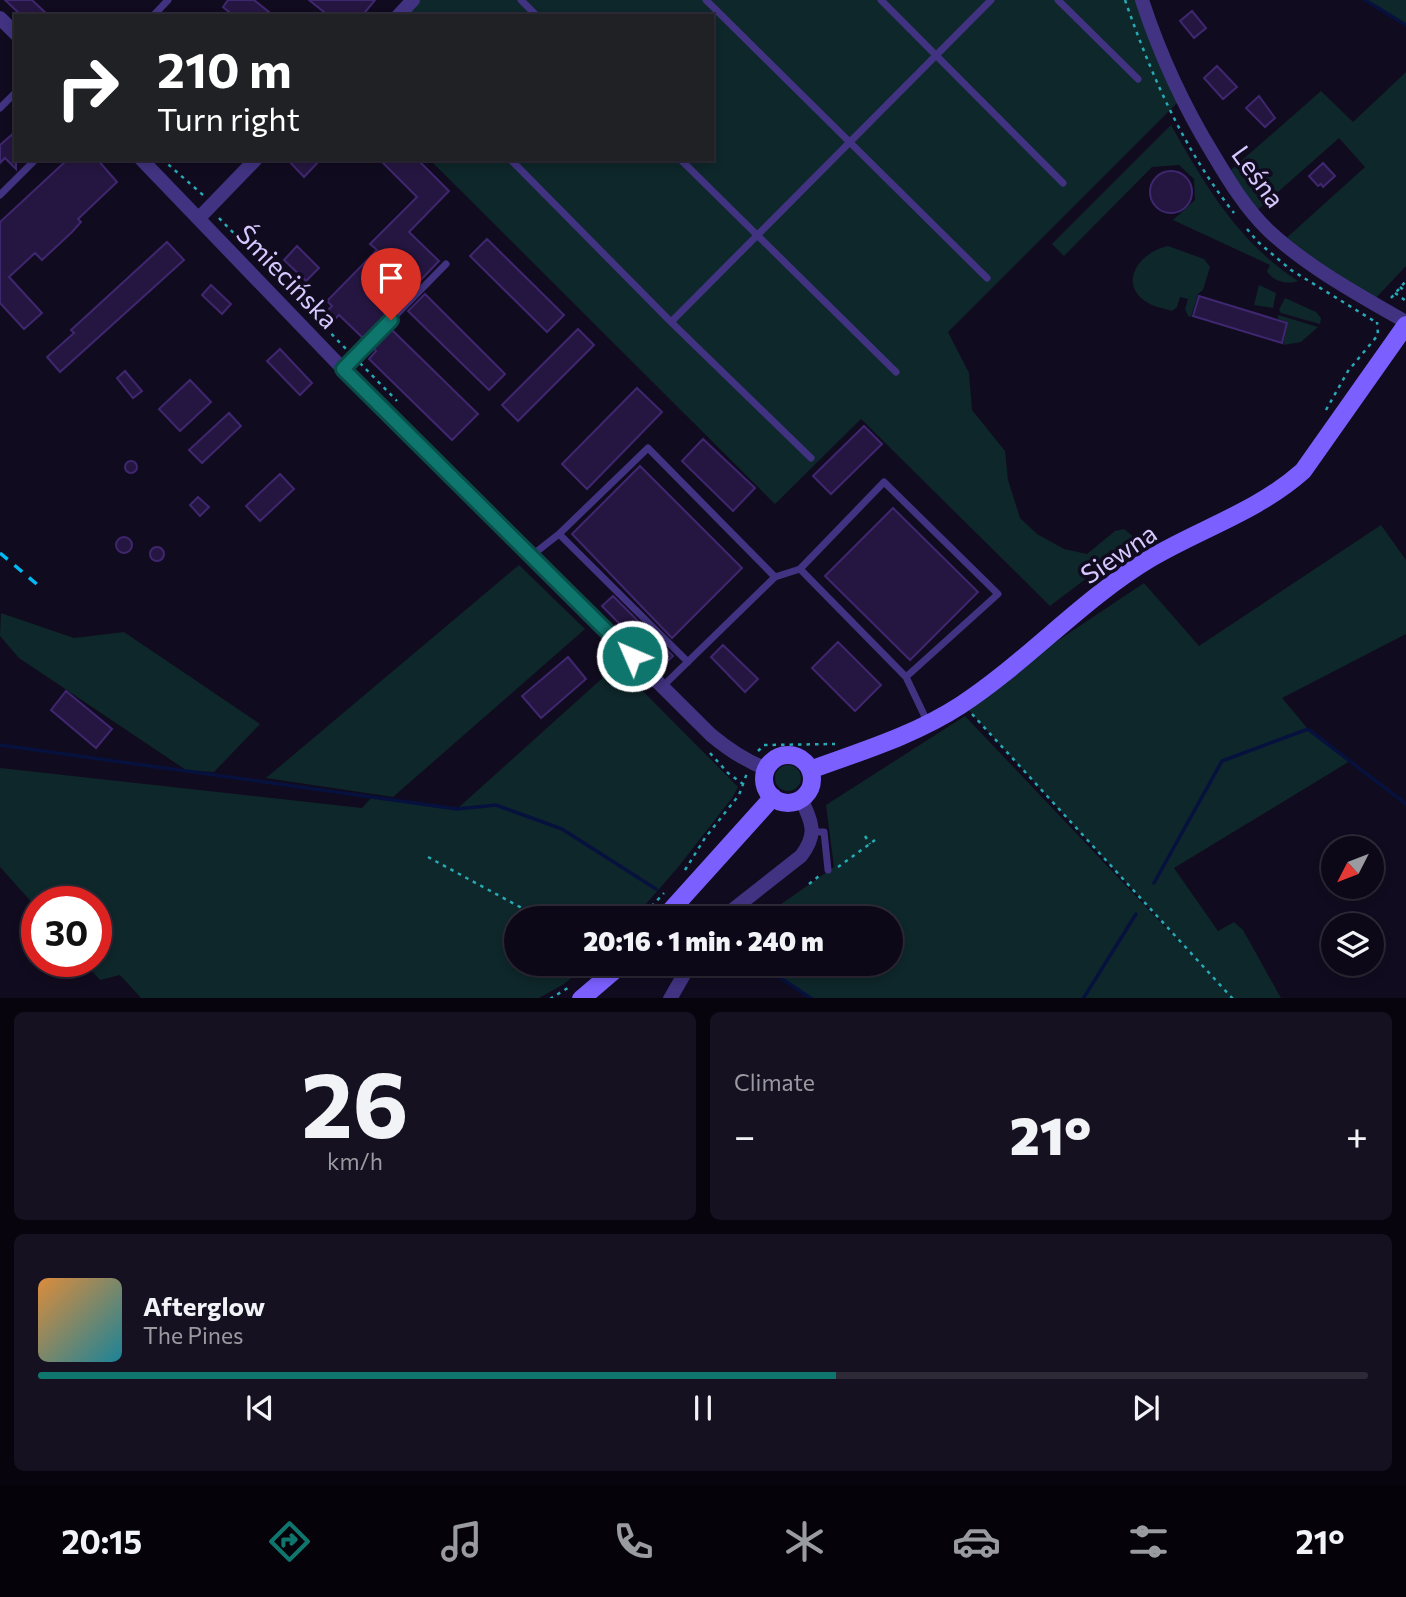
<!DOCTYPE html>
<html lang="en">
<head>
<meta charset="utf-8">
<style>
	body { margin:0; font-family:Commissioner,sans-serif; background:#161120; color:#f1f3f6; height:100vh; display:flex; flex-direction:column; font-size:26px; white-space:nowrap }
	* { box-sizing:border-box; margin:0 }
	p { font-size:23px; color:#9a9aa1 }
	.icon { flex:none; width:38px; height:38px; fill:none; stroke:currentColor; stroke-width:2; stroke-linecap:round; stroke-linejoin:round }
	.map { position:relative; height:998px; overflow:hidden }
	.drawer { display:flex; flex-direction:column; gap:14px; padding:14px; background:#07040d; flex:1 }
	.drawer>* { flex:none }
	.hud { position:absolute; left:14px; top:14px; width:700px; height:147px; border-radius:0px; box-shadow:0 4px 10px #0003,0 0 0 2px #2d2936; background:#202124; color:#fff; overflow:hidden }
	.needle { width:46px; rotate:228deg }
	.buttons { position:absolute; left:1321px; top:836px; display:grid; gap:14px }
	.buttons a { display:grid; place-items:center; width:63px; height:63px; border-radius:50%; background:#0d0817; box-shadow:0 4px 10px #0003,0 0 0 2px #2d2936; font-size:35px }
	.speed { position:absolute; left:21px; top:886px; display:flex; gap:14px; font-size:35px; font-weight:700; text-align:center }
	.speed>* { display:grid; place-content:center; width:91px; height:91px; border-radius:50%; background:#0d0817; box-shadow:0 4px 10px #0003,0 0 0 2px #2d2936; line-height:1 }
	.speed .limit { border:10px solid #d22; background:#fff; color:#111 }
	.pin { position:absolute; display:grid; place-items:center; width:60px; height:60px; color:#fff; margin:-72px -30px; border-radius:50% 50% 50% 0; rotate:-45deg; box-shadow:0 0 7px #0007 }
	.pin .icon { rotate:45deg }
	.me { position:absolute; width:77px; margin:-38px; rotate:315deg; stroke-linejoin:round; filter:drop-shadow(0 0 5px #0008) }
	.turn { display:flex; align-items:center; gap:24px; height:147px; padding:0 28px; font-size:32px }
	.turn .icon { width:91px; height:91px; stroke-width:2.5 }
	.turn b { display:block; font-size:49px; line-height:60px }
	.big { font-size:52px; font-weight:800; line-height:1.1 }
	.drawer .tile { flex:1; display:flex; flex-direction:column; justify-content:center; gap:10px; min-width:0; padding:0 24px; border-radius:10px; background:#161120 }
	.drawer .dial { align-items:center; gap:0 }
	.dial b { font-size:91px; line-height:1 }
	.song { display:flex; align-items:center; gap:21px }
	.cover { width:84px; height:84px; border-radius:10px; background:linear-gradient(135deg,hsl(30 70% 55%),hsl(190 70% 35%)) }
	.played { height:7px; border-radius:4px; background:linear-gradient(90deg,#0f766e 60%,#2d2936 60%) }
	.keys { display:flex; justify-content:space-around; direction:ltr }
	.heat { display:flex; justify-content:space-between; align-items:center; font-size:38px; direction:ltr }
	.drawer .tiles { flex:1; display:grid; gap:14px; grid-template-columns:1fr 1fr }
	.tile:last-child { grid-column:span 2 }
	.trip { position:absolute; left:504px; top:906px; width:399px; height:70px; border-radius:35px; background:#0d0817; box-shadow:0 4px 10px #0003,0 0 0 2px #2d2936; font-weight:800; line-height:70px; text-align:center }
	.tabs { display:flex; height:112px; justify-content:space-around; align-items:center; background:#050309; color:#9a9aa1 }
	.tabs .icon { width:49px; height:49px }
	.tabs .selected { color:#0f766e }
	.tabs b { font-size:32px; color:#f1f3f6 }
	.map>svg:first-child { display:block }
</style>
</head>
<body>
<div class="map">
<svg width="1406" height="999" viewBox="0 0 1406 999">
	<rect width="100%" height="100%" fill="#110b1f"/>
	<path fill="#0e272a" d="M413,0H1142L1181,99L948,332L969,373L972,410L1005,451L1008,480L1020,518L1037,534L1064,549L1087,554L1115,531L1124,529L1137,540L1050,606L861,419L775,504L429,159H712V16H398Z
		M1365,0H1406V25Z
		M1406,72V266L1372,302L1282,242L1365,167L1339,138L1253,214L1225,175L1321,91L1353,122Z
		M1171,125C1205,185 1239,243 1298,281C1288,285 1272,281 1267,271L1270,265L1173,220L1195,200L1194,179L1179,165L1152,167L1064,256L1052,244Z
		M1168,246L1204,259L1210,267L1203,290L1198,294L1191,317L1188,316L1185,309L1188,299L1180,297L1177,307L1172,311C1163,308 1153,307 1145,301C1117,281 1142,251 1168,246Z
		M1259,285L1276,293L1273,308L1254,305Z
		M1285,298L1316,312L1321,318L1320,324L1281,313L1279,310Z
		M1278,315L1318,327L1301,342L1283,345L1288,322L1278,319Z
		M1381,525L1406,560V634L1282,698L1308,729L1350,761L1174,868L1218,931L1234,922L1243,930L1281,998H812L760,964H891V919H760L834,867L826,805L965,716L1203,967L963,704L1144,583L1199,646Z
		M519,565L585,629L393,797L266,778Z
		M1,613L74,638L124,632L260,724L214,772L186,770L19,658L0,636Z
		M617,665L738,787L732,798L679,866L633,919H516V964H588L564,984L539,998H141L120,975L100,980L83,961H96V901H37V908L0,867V768L362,808L372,797L457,809Z
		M775 778a13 13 0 1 1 26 0a13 13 0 1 1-26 0Z"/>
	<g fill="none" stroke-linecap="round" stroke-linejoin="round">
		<path stroke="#06123d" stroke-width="3.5" d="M1365,0L1406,25
			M0,745L457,809L496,805L562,829L656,889
			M1154,883L1222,761L1308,729L1406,804
			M760,964L812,999
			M1083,999L1136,914"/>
	</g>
	<path fill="#251641" stroke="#3f276f" stroke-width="2" d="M5,0H32L49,16H22Z
		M228,0H254L274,16H234L223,7Z
		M309,0H375L362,16H329Z
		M1192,11L1206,28L1194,38L1180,21Z
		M1217,66L1237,87L1223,99L1204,78Z
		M1259,96L1275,118L1265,127L1246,108Z
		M16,131V169L5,158L0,163V145Z
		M68,159H97L117,182L78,219L81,222L72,232L42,260L35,253L9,277L42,313L24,329L0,303V222Z
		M287,159H321L304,177Z
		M379,159H417L449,191L409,232L439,261L364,339L339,315L329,325L321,317L332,306L327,301L377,250L370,244L417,197Z
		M1323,163L1335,176L1323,187L1321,184L1318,186L1309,176Z
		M1150 192a21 21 0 1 1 42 0a21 21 0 1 1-42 0Z
		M487,239L564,315L547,332L470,256Z
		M167,242L184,260L60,372L47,357L74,333L71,330Z
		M297,246L319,268L306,281L284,260Z
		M211,285L231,304L222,314L202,295Z
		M425,294L505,374L489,390L408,311Z
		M1199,296L1287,323L1282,343L1193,316Z
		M391,329L478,414L452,440L369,359L376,351L373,347Z
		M578,329L594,345L518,421L502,405Z
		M280,349L312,383L300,395L267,361Z
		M125,371L142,391L133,398L117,378Z
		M190,380L211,402L180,431L159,409Z
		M637,388L662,412L587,489L562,464Z
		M229,413L241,426L202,463L189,450Z
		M864,426L882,444L831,494L813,476Z
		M703,439L755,488L733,511L682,461Z
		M125 467a6 6 0 1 1 12 0a6 6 0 1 1-12 0Z
		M640,466L742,568L672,638L572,534Z
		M280,474L294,489L260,521L246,506Z
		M198,497L209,507L200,516L190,505Z
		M893,508L978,592L910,660L825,576Z
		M116 545a8 8 0 1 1 16 0a8 8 0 1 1-16 0Z
		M150 554a7 7 0 1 1 14 0a7 7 0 1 1-14 0Z
		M613,596L673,656L666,663L661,666L602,606Z
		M838,642L881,685L855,711L812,668Z
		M723,645L758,679L745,692L711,657Z
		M568,657L586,679L541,718L522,696Z
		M66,691L112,729L96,748L51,710Z"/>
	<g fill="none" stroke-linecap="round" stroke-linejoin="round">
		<path stroke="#26abb6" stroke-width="2.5" stroke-dasharray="3.5 5" stroke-linecap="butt" d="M1125,0C1151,75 1184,150 1234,213
			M162,159L203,195
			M219,218L348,351
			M1247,229L1258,242L1291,270L1374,321
			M1400,287L1406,292
			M1395,293L1406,301
			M1391,298L1406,281
			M360,363L397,401
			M1326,410L1348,371L1378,335L1377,322
			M972,714L1233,999
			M758,751L764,745L835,744
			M710,753L728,773L743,784
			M865,836L870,844
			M428,857L542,919
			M838,867L875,840
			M685,870L705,838L739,795L747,773
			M809,884L819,876
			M640,919L664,893
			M550,999L571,986"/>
		<path stroke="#413381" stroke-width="7" d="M521,0L537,16
			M706,0L987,278
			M881,0L1063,183
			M1058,0L1138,79
			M153,16L168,0
			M0,108L16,92
			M510,159L671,322L991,0
			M680,159L896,372
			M0,195L36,159
			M671,322L811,458
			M343,369L446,264
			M531,556L559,534
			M688,662L559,534L648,448L775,577
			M906,677L928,723
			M663,686L775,577L800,569L906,677L998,594L884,482L800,569
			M813,832H824L828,870"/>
		<path stroke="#413381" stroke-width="14" d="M1142,0C1160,55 1183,105 1213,154C1229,181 1246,209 1269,231C1309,268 1359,295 1406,322
			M398,16L413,0
			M0,18L16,34
			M141,159L343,369L711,735C729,750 745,761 767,769
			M199,218L256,159
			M721,919L801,856C818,834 812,822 801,799
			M670,999L690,964"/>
		<path stroke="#7b60ff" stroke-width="18" d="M764 779a24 24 0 1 1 48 0a24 24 0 1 1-48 0Z
			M810,770C862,751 915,735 961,705C1028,661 1082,599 1151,558C1202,528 1258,511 1303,471L1406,325
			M663,919L773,797
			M581,999L622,964"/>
		<path stroke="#00baf4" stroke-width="3.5" stroke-dasharray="10 9" stroke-linecap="butt" d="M0,553L39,586"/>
	</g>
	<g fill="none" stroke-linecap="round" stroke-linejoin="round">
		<defs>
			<path id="route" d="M391,320L343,369L632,656"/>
		</defs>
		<use href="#route" stroke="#0a4d48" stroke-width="18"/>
		<use href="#route" stroke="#0f766e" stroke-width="12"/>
	</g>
	<g text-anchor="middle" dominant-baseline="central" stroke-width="7" stroke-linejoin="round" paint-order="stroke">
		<g font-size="26" fill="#d7c9ff" stroke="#110b1f">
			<text transform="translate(1259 176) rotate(54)">Leśna</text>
			<text transform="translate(288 276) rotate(46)">Śmiecińska</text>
			<text transform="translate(1118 553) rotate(-34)">Siewna</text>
		</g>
	</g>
</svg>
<div class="buttons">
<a><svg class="needle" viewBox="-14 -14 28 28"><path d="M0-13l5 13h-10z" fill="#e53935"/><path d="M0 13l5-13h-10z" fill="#9a9aa1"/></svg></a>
<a><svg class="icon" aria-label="layers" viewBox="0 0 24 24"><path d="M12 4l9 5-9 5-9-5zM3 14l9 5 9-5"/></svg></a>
</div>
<div class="speed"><div class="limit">30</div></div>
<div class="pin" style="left:391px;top:320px;background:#d93025"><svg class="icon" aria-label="arrive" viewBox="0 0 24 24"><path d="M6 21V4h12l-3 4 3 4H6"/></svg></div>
<svg class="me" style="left:632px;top:656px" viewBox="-20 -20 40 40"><circle r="17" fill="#0f766e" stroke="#fff" stroke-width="3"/><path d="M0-11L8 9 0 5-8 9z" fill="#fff"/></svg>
<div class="trip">20:16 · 1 min · 240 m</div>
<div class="hud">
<div class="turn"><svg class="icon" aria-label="right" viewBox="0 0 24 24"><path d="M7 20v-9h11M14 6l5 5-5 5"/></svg><div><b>210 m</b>Turn right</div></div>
</div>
</div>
<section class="drawer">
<div class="tiles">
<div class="tile dial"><b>26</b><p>km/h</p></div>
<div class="tile"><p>Climate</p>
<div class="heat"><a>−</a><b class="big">21°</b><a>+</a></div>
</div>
<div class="tile">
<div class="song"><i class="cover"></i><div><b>Afterglow</b><p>The Pines</p></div></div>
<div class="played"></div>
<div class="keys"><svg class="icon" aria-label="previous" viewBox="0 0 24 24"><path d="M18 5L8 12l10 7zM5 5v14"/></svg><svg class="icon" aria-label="pause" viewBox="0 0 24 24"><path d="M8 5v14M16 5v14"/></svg><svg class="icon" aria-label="next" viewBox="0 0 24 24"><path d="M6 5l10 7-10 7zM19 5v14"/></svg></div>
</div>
</div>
</section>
<nav class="tabs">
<b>20:15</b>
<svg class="icon selected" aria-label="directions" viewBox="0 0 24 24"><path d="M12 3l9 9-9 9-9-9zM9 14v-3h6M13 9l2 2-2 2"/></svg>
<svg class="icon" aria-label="music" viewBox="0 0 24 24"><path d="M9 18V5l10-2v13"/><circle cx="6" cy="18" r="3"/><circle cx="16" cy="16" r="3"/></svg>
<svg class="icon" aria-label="phone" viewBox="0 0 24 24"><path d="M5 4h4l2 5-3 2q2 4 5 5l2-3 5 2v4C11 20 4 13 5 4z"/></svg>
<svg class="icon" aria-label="climate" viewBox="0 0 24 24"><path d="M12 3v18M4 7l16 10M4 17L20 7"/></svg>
<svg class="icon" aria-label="car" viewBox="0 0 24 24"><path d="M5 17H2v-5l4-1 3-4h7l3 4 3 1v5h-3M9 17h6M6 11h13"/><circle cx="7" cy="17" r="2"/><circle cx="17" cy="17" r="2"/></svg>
<svg class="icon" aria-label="filters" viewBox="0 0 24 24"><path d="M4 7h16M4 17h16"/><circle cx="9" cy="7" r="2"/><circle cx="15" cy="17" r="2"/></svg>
<b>21°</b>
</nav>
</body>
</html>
